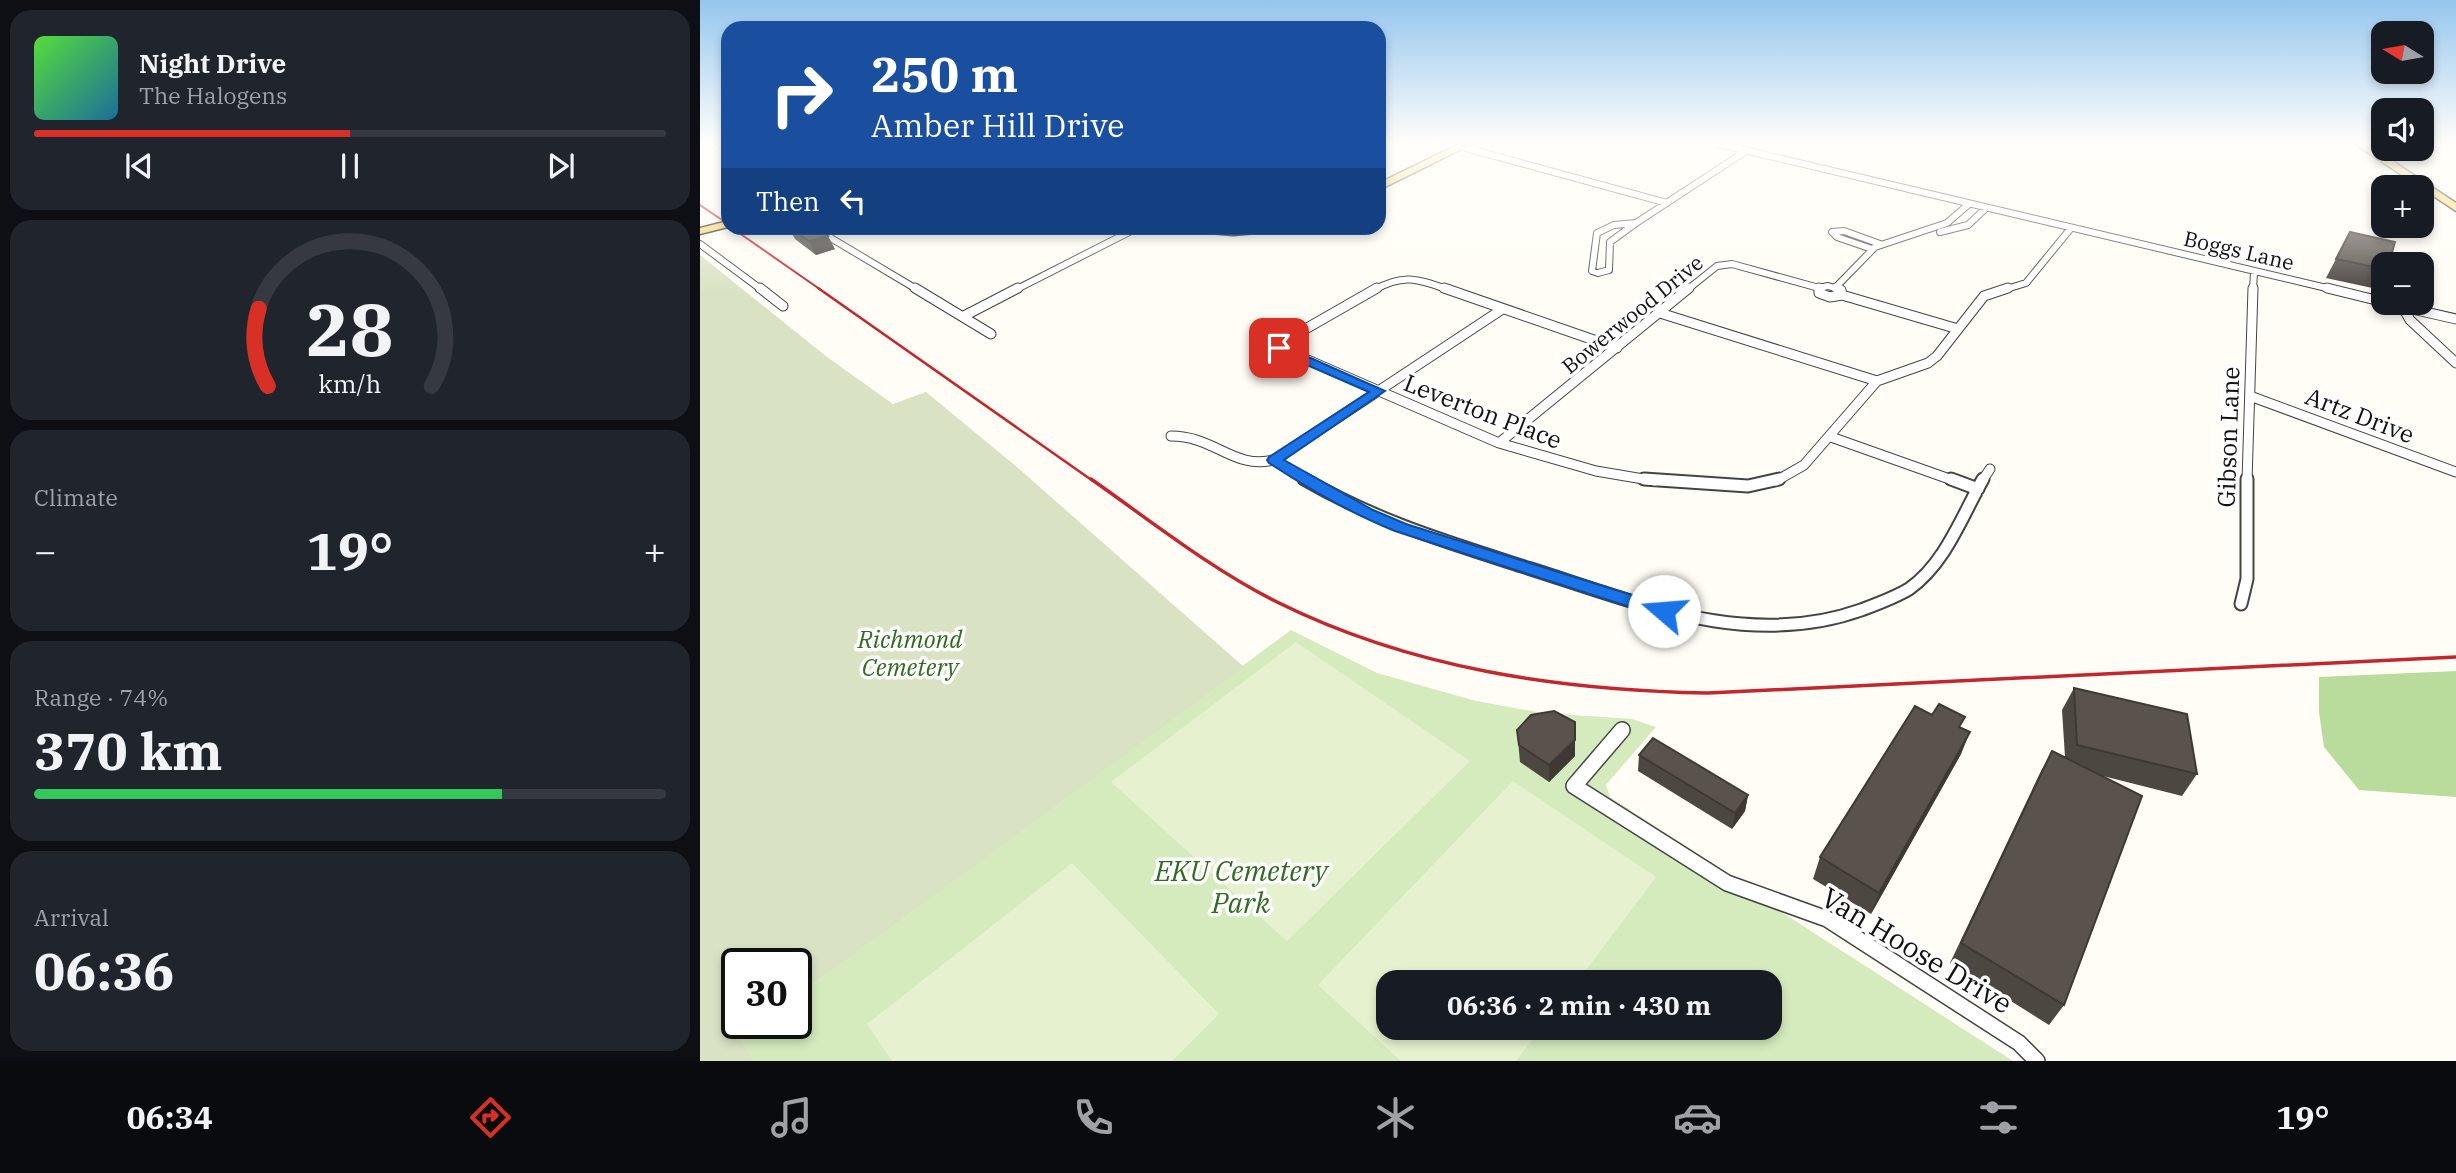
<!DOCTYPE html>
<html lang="en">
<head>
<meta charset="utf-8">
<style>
	body { margin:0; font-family:"IBM Plex Serif",serif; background:#20242c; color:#f1f3f6; height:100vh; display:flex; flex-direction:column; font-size:26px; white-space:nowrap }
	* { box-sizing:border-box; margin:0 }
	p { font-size:23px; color:#9ea1a6 }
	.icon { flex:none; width:38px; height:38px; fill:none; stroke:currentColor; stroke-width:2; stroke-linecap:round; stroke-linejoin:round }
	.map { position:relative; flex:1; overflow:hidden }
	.panel { display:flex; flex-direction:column; gap:10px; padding:10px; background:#0d0f14; width:700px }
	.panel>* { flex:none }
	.hud { position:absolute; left:21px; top:21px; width:665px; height:214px; border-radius:21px; box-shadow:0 4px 10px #0003; background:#1a4fa0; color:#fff; overflow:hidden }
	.needle { width:46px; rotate:281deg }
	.buttons { position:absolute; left:1671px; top:21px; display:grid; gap:14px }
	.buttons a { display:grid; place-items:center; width:63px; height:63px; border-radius:14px; background:#171b24; box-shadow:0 4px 10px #0003; font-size:35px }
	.speed { position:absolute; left:21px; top:948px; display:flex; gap:14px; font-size:35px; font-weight:700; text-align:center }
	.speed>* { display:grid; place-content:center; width:91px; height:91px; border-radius:50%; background:#171b24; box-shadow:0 4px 10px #0003; line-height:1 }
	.speed .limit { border:4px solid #111; border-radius:10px; background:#fff; color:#111 }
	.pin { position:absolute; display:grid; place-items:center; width:60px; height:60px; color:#fff; margin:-30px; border-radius:14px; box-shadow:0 4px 10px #0006 }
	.me { position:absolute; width:77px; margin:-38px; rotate:288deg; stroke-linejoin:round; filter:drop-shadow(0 0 5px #0008) }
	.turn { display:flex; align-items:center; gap:24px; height:147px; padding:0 35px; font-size:32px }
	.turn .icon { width:91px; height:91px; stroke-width:2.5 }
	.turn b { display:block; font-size:49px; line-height:60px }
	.then { display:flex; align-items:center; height:66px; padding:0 35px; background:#0003; gap:14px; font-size:26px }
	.big { font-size:52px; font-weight:700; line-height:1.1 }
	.panel .card { flex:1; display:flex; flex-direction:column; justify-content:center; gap:10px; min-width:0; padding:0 24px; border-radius:21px; background:#20242c }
	.panel .dial { align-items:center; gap:0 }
	.dial svg { height:182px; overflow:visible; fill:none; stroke:#363941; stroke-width:7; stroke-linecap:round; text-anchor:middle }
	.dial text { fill:#f1f3f6; stroke:none }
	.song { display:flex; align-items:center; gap:21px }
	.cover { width:84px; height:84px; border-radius:10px; background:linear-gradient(135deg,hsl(110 70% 55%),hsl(200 70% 35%)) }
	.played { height:7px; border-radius:4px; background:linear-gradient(90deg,#d93025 50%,#363941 50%) }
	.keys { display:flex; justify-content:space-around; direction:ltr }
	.heat { display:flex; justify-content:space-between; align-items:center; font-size:38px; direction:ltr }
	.charge { height:10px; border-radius:5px; background:linear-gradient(90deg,#34c759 74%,#363941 0) }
	.trip { position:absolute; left:676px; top:970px; width:406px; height:70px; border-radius:21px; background:#171b24; box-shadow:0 4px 10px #0003; font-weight:700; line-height:70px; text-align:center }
	.tabs { display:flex; height:112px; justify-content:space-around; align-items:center; background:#090b0e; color:#9ea1a6 }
	.tabs .icon { width:49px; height:49px }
	.tabs .active { color:#d93025 }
	.tabs b { font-size:32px; color:#f1f3f6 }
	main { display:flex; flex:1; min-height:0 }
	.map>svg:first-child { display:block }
</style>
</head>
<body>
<main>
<section class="panel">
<div class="card">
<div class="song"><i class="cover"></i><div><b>Night Drive</b><p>The Halogens</p></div></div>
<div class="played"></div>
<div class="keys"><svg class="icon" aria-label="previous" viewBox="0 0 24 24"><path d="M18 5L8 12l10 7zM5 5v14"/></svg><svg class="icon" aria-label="pause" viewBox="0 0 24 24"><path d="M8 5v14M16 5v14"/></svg><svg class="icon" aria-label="next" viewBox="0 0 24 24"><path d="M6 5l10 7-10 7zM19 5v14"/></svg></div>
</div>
<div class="card dial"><svg viewBox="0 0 100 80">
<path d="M14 69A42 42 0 1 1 86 69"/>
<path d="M14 69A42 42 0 0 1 10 35" stroke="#d93025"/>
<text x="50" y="56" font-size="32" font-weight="700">28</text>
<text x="50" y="72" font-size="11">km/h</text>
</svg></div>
<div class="card"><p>Climate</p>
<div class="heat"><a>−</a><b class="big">19°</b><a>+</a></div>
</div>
<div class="card"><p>Range · 74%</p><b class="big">370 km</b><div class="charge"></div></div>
<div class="card"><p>Arrival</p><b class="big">06:36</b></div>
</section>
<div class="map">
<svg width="1756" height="1061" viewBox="0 0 1756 1061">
	<rect width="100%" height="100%" fill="#fffdf5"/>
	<path fill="#d5ebbd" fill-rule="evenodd" d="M591,630L677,673L776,701L843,713L932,719L956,727L906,785L910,797L1026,872L1083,913L1313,1061H54L39,1039L59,1024H96V997ZM688,982H1069V1027H688Z"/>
	<path fill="#b9dc9c" d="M1756,671V797L1659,790L1624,747L1619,712V677Z"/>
	<path fill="#d9e3c4" d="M0,255L127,357L193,404L226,392L317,467L544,667L96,997V964H37V1024H59L40,1039L54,1061H0Z"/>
	<path fill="#e6f2cf" d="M596,642L770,761L587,941L411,782Z
		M813,781L956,877L877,982H688V1027H842L816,1061H701L618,985Z
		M372,863L519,1014L472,1061H192L167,1024Z"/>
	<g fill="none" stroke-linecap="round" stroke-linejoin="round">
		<defs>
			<path id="street-far3" d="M21,144L28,152
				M1019,144L1635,290
				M762,147L967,203
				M936,223L910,242L909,270L898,273L892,271L897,233L914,225Z
				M936,223L1046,151
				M114,228L218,290
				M1240,232L1268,225L1286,208
				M0,244L62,290
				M1172,249L1137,237L1132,232L1144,231L1180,244
				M1136,287L1175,247L1247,223L1269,204
				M315,290L437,228
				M674,290C704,273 718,279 749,290
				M987,290L1017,266L1032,264L1119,288L1128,286L1141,290
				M1303,290L1326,283L1371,228
				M1553,290L1554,272"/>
			<path id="street-far2" d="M60,288L83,306
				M215,288L291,334
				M677,288L581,343L580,348L799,443L896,471L955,481
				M744,288L917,348
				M1119,288V293L1130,297L1142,295
				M1136,288L1141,290L1142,295L1258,329
				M1627,288L1684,302
				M1686,303L1756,319
				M1702,306L1710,320L1756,363
				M960,313L1177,381
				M264,316L318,288
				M1550,396L1756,472
				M471,436C515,436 534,470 574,460L801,310
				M1131,437L1255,481
				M799,443L989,288
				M574,460L607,481
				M1076,481L1104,465L1177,381L1228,363L1237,356L1284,296L1308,288
				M1282,481L1290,469
				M1547,481L1553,288"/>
			<path id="street-far1" d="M604,479C678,522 750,543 831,569C938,603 1049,650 1161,610C1177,604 1194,598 1209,589C1245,564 1262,516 1283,479
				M944,479L1048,486L1079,479
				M1251,479L1278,489
				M1541,604L1547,579V479
				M920,732L923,729"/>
			<path id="street" d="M922,730L874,786L1027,883L1127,919L1319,1043L1337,1061"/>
			<path id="primary" d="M759,144H772L679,190V183Z
				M1655,144H1667L1756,203V211Z
				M28,221V227L0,234V228Z
				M480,228H587L581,231L533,235L486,231Z"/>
		</defs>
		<use href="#street-far3" stroke="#444" stroke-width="8"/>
		<use href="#street-far2" stroke="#444" stroke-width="11"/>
		<use href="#street-far1" stroke="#444" stroke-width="15"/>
		<use href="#street" stroke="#444" stroke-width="18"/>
		<use href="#primary" stroke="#222" stroke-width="3"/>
		<use href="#street-far3" stroke="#fff" stroke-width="6"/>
		<use href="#street-far2" stroke="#fff" stroke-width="9"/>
		<use href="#street-far1" stroke="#fff" stroke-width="11"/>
		<use href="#street" stroke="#fff" stroke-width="15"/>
		<use href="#primary" fill="#f9d66b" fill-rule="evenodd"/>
		<path stroke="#c4262e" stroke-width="2" d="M0,205L28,224
			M32,228L121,290"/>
		<path stroke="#c4262e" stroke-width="2.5" d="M118,288L393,481"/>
		<path stroke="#c4262e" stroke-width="3.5" d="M391,479C451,521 511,569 577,602C712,669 859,690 1008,693L1756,657"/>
	</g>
	<path fill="#4d4742" d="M89,228H115L135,249L116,255L95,239Z
		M1650,232L1684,264V277L1677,289L1626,278Z
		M1374,688L1497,774L1482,796L1403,776L1364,1005L1349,1025L1250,963L1340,773L1352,751L1365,757L1362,710Z
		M875,722V756L849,782L820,762L817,730Z
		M1260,728L1261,754L1171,914L1113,879L1120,857Z
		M939,755L1048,795L1045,811L1032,829L938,771Z"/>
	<path fill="#3f3936" d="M128,236L135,249L116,255L109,241Z
		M1270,732L1261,754L1171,914L1179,893Z
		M875,740V756L849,782V765Z
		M1048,795L1045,811L1032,829L1035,813Z"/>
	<path fill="#5a524d" stroke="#3f3936" stroke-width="2" d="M90,228H115L128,236L109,241Z
		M1650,232L1695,242L1689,264H1684V269L1636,259Z
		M1374,688L1487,714L1497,774L1377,745Z
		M1239,704L1265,717L1259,727L1270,732L1179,893L1120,857L1215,706L1232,715Z
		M854,711L875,722V740L849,765L819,745L817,730L831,715Z
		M953,738L1048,795L1035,813L939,755Z
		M1352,751L1442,796L1364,1005L1261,943Z"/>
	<linearGradient id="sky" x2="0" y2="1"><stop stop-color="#95c6ee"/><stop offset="0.49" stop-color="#fffefa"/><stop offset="1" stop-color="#fffefa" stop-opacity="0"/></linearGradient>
	<rect width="1756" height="293" fill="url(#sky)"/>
	<path fill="#1a73e8" stroke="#114b97" stroke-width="2" d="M579,344L685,391L584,460L673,510L706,524L970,607L973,611L970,616H958L695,531C650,513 609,489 569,463L567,460L569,457L669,392L575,351L573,348Z"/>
	<g text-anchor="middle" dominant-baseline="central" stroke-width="7" stroke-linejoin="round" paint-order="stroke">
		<g font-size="21" fill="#111" stroke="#fff">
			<text transform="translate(1539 250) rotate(13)">Boggs Lane</text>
			<text transform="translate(932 314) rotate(-39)">Bowerwood Drive</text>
		</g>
		<g font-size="24" fill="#111" stroke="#fff">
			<text transform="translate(783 411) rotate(21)">Leverton Place</text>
			<text transform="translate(1660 415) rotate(21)">Artz Drive</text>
			<text transform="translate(1528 437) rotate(-88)">Gibson Lane</text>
		</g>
		<g font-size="24" font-style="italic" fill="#2f6b1f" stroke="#fff">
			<text x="210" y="639">Richmond<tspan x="210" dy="28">Cemetery</tspan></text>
		</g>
		<g font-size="28" font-style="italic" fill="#2f6b1f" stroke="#fff">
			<text x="541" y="870">EKU Cemetery<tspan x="541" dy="32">Park</tspan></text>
		</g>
		<g font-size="28" fill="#111" stroke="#fff">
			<text transform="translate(1217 950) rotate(31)">Van Hoose Drive</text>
		</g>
	</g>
</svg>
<div class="buttons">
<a><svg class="needle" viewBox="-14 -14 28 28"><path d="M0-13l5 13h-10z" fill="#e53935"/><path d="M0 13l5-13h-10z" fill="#9ea1a6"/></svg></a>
<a><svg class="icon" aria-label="sound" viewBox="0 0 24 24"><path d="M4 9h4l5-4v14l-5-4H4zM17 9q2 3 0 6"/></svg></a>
<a>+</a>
<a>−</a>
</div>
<div class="speed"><div class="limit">30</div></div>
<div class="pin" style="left:579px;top:348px;background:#d93025"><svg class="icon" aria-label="arrive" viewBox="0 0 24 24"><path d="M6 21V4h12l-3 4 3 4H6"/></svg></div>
<svg class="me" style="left:964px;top:611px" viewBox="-20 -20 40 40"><circle r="19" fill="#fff"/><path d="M0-13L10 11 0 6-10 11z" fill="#1a73e8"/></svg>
<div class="trip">06:36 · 2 min · 430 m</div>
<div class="hud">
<div class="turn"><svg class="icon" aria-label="right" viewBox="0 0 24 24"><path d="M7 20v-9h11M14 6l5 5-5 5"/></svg><div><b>250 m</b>Amber Hill Drive</div></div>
<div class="then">Then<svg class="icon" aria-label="left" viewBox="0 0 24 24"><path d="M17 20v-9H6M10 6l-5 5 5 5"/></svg></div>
</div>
</div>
</main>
<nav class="tabs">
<b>06:34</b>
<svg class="icon active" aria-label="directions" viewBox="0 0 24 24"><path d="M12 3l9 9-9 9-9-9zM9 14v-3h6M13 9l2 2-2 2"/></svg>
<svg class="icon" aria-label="music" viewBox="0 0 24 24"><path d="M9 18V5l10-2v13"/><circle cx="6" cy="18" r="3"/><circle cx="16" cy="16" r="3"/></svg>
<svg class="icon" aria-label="phone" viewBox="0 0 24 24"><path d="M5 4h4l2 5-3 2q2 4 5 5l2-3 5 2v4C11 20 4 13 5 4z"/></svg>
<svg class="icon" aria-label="climate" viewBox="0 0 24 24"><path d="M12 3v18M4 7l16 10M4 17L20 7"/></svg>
<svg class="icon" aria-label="car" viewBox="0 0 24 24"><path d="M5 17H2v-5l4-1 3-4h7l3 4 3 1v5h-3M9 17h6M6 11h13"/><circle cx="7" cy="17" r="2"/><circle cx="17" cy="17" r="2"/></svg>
<svg class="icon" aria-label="filters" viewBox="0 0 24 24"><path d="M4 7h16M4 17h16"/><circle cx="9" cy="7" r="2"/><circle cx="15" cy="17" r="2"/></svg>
<b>19°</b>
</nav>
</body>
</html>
